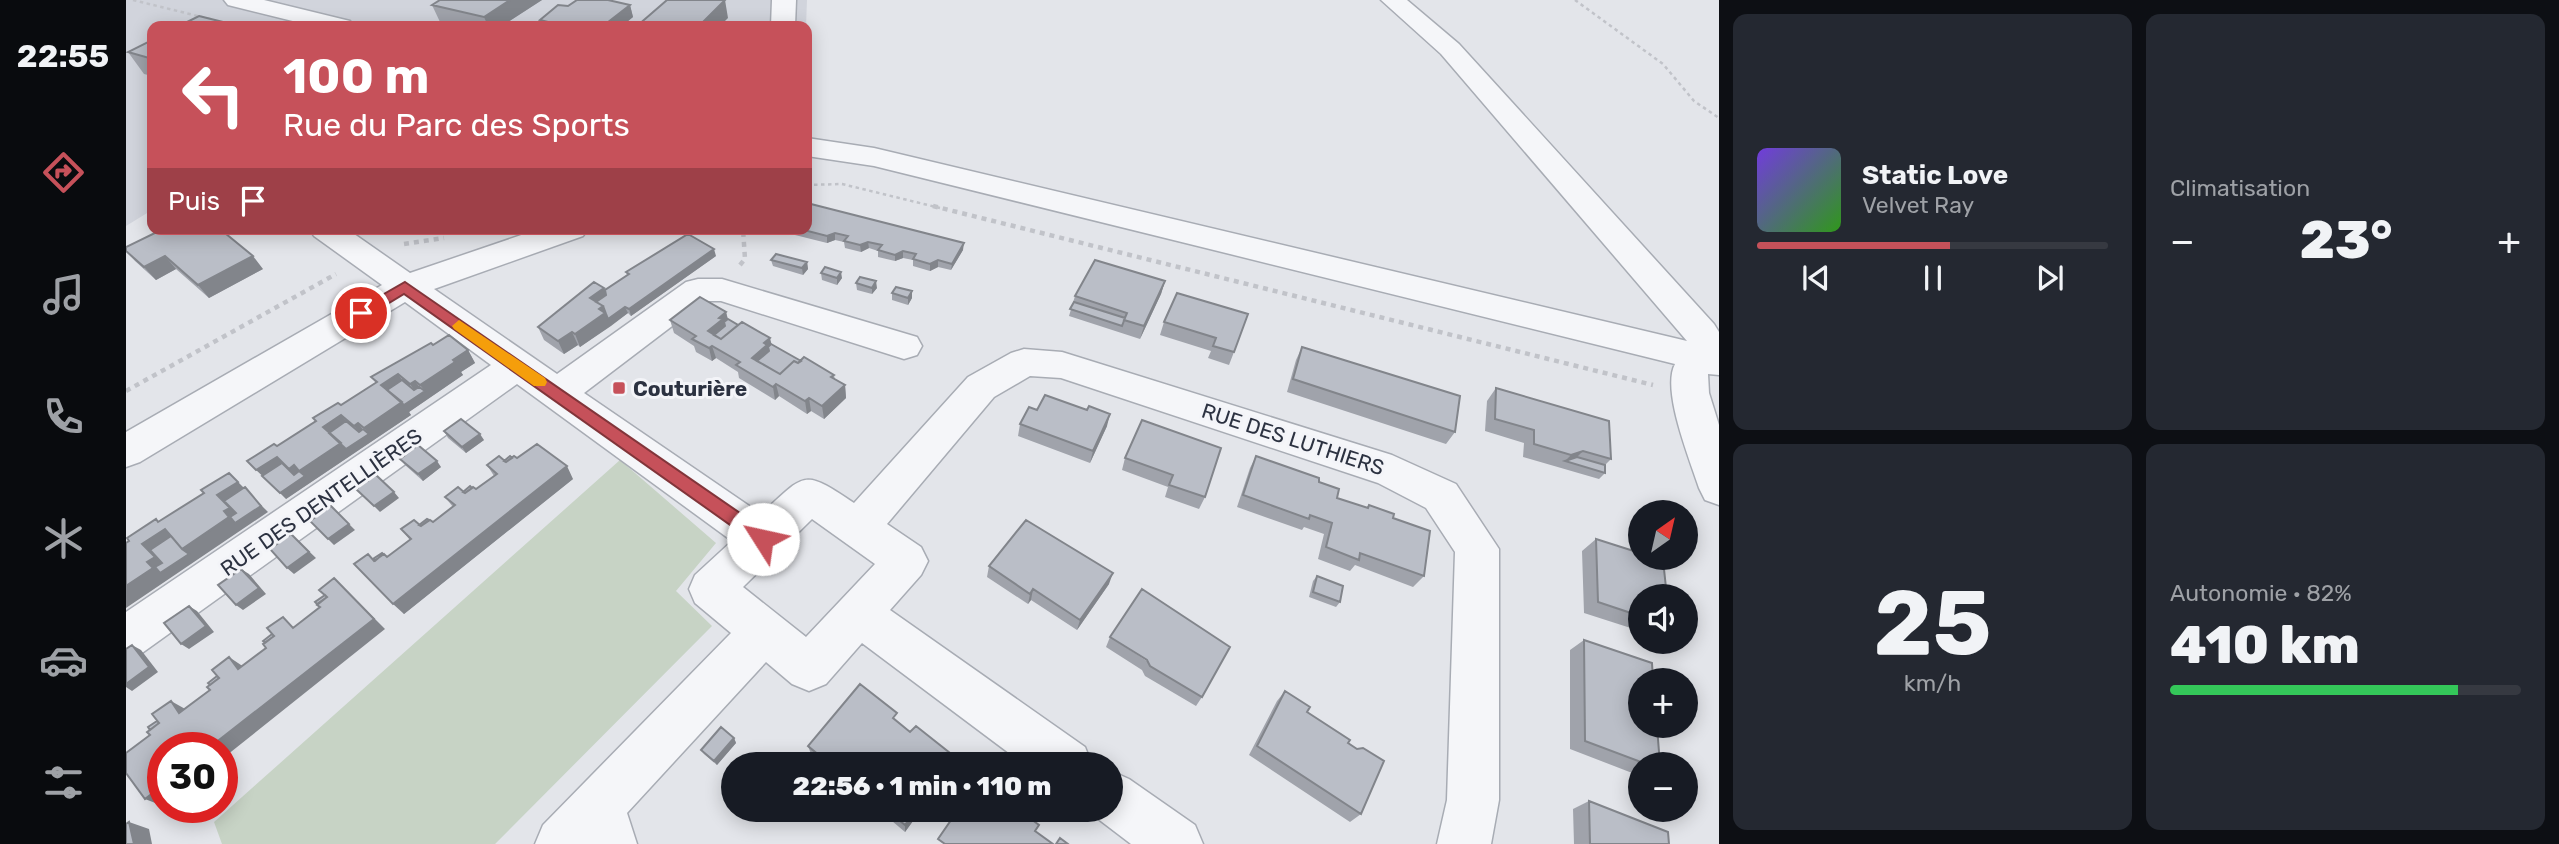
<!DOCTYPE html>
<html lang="fr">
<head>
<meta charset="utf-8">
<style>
	body { margin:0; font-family:Rubik,sans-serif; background:#242831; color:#f1f3f6; height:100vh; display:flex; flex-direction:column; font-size:26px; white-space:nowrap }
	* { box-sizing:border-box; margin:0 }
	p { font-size:23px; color:#9ea1a6 }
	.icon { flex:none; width:38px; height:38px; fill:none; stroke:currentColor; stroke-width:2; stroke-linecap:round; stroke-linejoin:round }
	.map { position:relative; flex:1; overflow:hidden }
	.side { display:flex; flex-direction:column; gap:14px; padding:14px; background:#0d0f14; width:840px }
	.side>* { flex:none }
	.banner { position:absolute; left:21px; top:21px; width:665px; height:214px; border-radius:14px; box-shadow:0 4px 18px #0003; background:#c6515a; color:#fff; overflow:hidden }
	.needle { width:46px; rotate:34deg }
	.fabs { position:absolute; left:1502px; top:500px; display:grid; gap:14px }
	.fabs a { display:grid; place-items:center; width:70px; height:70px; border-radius:50%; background:#171b24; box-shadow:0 4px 18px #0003; font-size:35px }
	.speed { position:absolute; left:21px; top:732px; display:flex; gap:14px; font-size:35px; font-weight:700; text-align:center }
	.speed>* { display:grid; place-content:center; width:91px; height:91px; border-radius:50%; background:#171b24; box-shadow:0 4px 18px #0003; line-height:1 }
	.speed .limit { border:10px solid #d22; background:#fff; color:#111 }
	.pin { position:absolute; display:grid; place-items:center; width:60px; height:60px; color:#fff; margin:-30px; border:4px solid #fff; border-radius:50%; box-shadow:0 2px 7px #0007 }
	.me { position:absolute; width:77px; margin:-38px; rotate:305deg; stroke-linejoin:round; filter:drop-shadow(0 0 5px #0008) }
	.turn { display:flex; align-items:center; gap:24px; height:147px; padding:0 21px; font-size:32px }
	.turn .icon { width:91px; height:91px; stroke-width:2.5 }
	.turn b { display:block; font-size:49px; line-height:60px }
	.then { display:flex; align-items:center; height:66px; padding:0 21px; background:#0003; gap:14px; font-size:26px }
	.big { font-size:52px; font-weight:800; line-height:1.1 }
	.side .card { flex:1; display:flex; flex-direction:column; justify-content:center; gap:10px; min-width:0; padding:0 24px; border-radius:14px; background:#242831 }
	.side .dial { align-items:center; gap:0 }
	.dial b { font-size:91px; line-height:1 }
	.song { display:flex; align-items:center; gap:21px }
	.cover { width:84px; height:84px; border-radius:10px; background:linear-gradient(135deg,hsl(260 70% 55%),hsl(110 70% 35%)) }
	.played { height:7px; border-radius:4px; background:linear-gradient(90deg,#c6515a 55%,#363941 55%) }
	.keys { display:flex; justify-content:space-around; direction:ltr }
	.heat { display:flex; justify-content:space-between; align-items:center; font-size:38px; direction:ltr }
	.charge { height:10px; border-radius:5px; background:linear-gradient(90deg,#34c759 82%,#363941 0) }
	.side .tiles { flex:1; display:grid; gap:14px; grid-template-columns:repeat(2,1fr) }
	.trip { position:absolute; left:595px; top:752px; width:402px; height:70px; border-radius:35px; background:#171b24; box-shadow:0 4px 18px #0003; font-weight:800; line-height:70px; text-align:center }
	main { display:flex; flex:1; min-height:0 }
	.tabs { display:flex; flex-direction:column; width:126px; justify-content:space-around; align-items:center; background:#090b0e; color:#9ea1a6 }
	.tabs .icon { width:49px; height:49px }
	.tabs .current { color:#c6515a }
	.tabs b { font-size:32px; color:#f1f3f6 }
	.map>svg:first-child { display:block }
</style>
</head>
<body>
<main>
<nav class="tabs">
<b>22:55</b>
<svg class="icon current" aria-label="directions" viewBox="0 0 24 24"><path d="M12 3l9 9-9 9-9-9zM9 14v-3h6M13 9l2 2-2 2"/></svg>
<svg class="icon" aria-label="music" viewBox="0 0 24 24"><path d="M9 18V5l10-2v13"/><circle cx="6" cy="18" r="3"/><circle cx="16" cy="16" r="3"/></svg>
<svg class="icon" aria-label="phone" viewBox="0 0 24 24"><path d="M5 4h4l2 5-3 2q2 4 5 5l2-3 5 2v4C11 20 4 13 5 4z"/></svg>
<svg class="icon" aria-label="climate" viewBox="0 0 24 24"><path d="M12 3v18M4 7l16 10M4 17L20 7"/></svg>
<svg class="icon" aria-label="car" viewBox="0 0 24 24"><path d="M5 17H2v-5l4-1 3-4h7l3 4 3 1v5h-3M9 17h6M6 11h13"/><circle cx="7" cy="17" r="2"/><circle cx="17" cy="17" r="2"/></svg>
<svg class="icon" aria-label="filters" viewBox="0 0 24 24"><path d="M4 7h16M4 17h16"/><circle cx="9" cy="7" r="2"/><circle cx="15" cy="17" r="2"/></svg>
</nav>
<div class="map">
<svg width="1593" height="844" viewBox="0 0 1593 844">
	<rect width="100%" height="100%" fill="#e3e5ea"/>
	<path fill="#d1d4dc" d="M0,0H681L680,26H26V210L0,226Z"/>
	<path fill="#c7d3c5" d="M494,460L590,543L550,591L586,626L369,844H96L88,822Z"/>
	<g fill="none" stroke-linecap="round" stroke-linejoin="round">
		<defs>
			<path id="minor" d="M98,0H138L224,21L227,26H187L102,5Z
				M646,0H670L669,26H645Z
				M1255,0H1281L1333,44L1588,324L1593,332V375L1582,374L1583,393L1593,425V505L1579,500L1573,488C1564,460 1535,390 1549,364L748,166L681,156V138L748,148L1561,341L1315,54Z
				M183,229H221L284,273L413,229H462L457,236L308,289L431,374L560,282L572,279H596L791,337L796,346L791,355L778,359L595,301H579L458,393L635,514C680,473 676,468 728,503L842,377L885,353L898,349L936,352L1266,455L1330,484L1373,549V800L1365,844H1311L1321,800L1329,552L1300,508L1252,483L935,378L904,376L868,397L761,524L795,547L802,561L795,575L764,610L959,747L966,765H899L736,643L700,684L683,691L666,684L640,662L501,813L511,844H409L417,825L605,633L569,603L563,589L569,575L606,541L391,384L16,653L0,660V612L365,365L279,302L14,462L0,467V432L256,285L188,236ZM686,519L749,564L680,637L617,587Z
				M985,771L1003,779L1069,825L1077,844H1005L967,815L964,810H985Z"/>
		</defs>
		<use href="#minor" stroke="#a8acb4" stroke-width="3"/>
		<path stroke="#c1c3c9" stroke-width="2.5" stroke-dasharray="3.5 3.5" stroke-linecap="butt" d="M7,0L88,20
			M1449,0L1537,64L1568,101L1593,118
			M681,185L716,184L814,208"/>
		<path stroke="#c1c3c9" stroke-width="4.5" stroke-dasharray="5 5" stroke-linecap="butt" d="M807,206L1527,385
			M278,244L318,238
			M614,265L619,259L617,229
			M0,391L210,274"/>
		<use href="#minor" fill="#f5f6f9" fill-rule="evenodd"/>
	</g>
	<path fill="#a0a3ab" d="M314,0H416L376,26H333L314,22L306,5Z
		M504,5L507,17L496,26H416L414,20L442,6Z
		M26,40V76L18,74L2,52Z
		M669,229H681L837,250L825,270L812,267L804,271L787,266V260L777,258L769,261L752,257V251L743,248L735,252L719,248L718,242L709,240L701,243L669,235Z
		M0,251L137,269L83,298L50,269L30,280L9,261Z
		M590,256L505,316L502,313L454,347L452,345L438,354L418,340L412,327L479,290L501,275L500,272Z
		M645,260L681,262L682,269L677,275L647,266Z
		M695,273L716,278L711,285L696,280Z
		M1039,281L1035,294L1014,339L943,316L949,296Z
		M730,283L751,288L746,294L731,290Z
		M766,293L786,298L782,305L766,300Z
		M1051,293L1108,352L1103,365L1082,358L1085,351L1034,335L1038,322Z
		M600,312L602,319L675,361L708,375L709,380L719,385L720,398L698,419L685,411L681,414L653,396L649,400L613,378L612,372L590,358L586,361L570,352L568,346L548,333L544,320Z
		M307,345L342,350L349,363L335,372L337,375L283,412L285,415L160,499L151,446L250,383L245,377Z
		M1176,347L1329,432L1320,444L1161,392L1170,360Z
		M1370,388L1485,459L1479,465V473L1473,479L1397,457L1398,443L1359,431L1361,401Z
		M1016,420L1079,497L1073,509L1039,497L1042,487L996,470L999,458Z
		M894,424L981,426L964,463L892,436Z
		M318,431L358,440L340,453L322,438Z
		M1130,456L1193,482L1211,498L1240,508L1243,505L1267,518L1298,576L1287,587L1229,565L1224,571L1192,559L1198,534L1178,527L1176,530L1111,507L1124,468Z
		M386,458H391L447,479L278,614L247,559L261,557L284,540L275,529L307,522L327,507L319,497L337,492L346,488L350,489L368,476L361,465Z
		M274,459L315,467L297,481L279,465Z
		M1470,539L1514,597V631L1458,613L1456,551Z
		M863,566L983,584L951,630L905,600L902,604L861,577Z
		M1191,576L1214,602L1210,607L1183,597L1187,581Z
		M984,637L1076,697L1070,706L1019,676L1016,670L980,647Z
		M1458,640L1534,765H1514V776L1444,749V650Z
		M1159,691L1181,712L1231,749L1235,814L1224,822L1123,755L1151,701Z
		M772,722L828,765H697L685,754L682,746Z
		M608,738L610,743L591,765L578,754L575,750Z
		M1463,801L1543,844H1448L1447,809Z
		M753,810H795L779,832Z"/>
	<path fill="#82858b" d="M384,0H416L376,26H362L358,17Z
		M599,0L602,18L594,26H573Z
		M504,5L507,17L496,26H477Z
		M709,233V240L701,243V236Z
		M742,242L743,248L735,252L734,245Z
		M838,243L837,250L825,270L826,264Z
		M588,249L590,256L505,316L503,309Z
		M777,251V258L769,261V255Z
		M39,256L50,269L30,280L18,267Z
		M127,256L137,269L83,298L72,285Z
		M812,260V267L804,271V264Z
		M681,262L682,269L677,275L676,268Z
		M715,272L716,278L711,285V278Z
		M750,281L751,288L746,294V288Z
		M1039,281L1035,294L1014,339L1018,326Z
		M478,288L483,301L473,308L464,298Z
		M786,291V298L782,305V298Z
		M477,306L499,307L502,313L485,326L482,319L485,326L454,347L449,334Z
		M600,312L603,325L590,341L582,331L593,318Z
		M446,332L452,345L438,354L432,341Z
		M644,338L647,350L633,367L626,358L638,343Z
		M586,346L590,358L586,361L583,348Z
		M342,350L349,363L335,372L337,375L283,412L285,415L160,499L154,493L163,469L168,465L173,471L215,443L237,437L228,426L232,423L241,435L243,434L238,428L276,402L292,396L284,384L289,381L297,392L299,391L294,385L327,360Z
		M272,374L281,387L266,396L255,385Z
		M650,384L653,396L649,400L647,387Z
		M719,385L720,398L698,419L696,406Z
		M683,398L685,411L681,414L679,401Z
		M984,414L981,426L964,463L967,451Z
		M215,415L226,428L208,439L197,427Z
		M354,434L358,440L340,453L336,447Z
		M1457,451L1445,463L1439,461L1445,455Z
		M151,457L162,469L143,482L130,470Z
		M311,461L315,467L297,481L292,474Z
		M441,466L447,479L278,614L267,604Z
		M112,482L142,512L0,608V586L21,562L16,544L39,529L98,511L91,495Z
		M268,492L273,498L254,512L248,506Z
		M223,524L229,530L208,545L202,539Z
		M165,534L190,558L168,574L161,568Z
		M115,569L123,574L140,594L117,610L110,605Z
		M987,573L983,584L951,630L954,620Z
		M208,578L259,629L96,759V747H84L248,619Z
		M907,589L905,600L902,604L904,594Z
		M63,606L71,611L88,632L63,649L55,644Z
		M6,645L15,650L32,672L6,691L0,687V684Z
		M103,657L118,667L112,669Z
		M45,701L61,710L53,713Z
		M608,738L610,743L591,765L588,761Z
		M829,757L828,765H823Z
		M37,785V806L19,799Z
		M790,810H795L779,832V825Z
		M3,822L23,829L26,844H8Z"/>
	<path fill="#babec7" stroke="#82858b" stroke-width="2" d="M314,0H384L358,17L306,5Z
		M451,0H482L504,5L477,26H438L414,20L432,5L442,6Z
		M541,0H599L573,26H511Z
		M73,16L113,26H53Z
		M26,40V56L23,58L2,52Z
		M681,203L838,243L826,264L812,260L804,264L787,259L790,254L777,251L769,255L752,250L756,245L742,242L734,245L718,241L722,236L709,233L701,236L674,229H681Z
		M37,229H82L84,231L88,229H94L127,256L72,285L39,256L18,267L0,251V247Z
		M562,234L588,249L503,309L499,307L482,319L477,306L470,302L480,295L479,290L503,274L500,272Z
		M650,254L681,262L676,268L645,260Z
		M969,260L1039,281L1018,326L998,320L1001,313L949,296Z
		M699,267L715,272L711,278L695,273Z
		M734,277L750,281L746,288L730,283Z
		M468,282L478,288L464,298L477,306L473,309L479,313L449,334L446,332L432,341L412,327Z
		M770,287L786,291L782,298L766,293Z
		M1051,293L1122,314L1108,352L1087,346L1090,338L1038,322Z
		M574,297L600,312L593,318L597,319L582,331L595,339L616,322L644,338L638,343L641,345L626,358L654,374L668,361L672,363L678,357L708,375L705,377L719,385L696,406L683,398L679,401L650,384L647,387L610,365L614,362L586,346L583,348L566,339L570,336L544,320Z
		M948,302L999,318L996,326L944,309Z
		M602,319L612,325L595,339L588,335L599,326L598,322Z
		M323,335L342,350L327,360L329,362L294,385L289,381L284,384L272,374L255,385L276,402L238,428L232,423L228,426L215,415L197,427L215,443L173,471L168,465L163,469L151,457L130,470L121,461L148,444L151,446L190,421L187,418L212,403L215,405L251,382L245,377L305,343L307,345Z
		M645,344L675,361L672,363L668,361L654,374L631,361L643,351L642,347Z
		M1176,347L1334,396L1329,432L1167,379Z
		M276,380L288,390L293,387L299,391L278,405L261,390Z
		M1370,388L1483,421L1485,459L1457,451L1445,455L1408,444V430L1369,419Z
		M919,395L961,410L963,406L984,414L967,451L894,424L903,407L911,410Z
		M335,419L354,434L336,447L318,431Z
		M1016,420L1095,448L1079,497L1043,485L1047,475L999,458Z
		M220,421L233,432L237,429L243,434L220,449L203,433Z
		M411,444L441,466L267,604L228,564L242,554L248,561L258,554L261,557L285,539L275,529L288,520L295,526L304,520L307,522L329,505L319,497L332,487L339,493L347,487L350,489L371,474L361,465L373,456L380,462L388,456L391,458Z
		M292,445L311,461L292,474L274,459Z
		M384,456L386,458L380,462L378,461Z
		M1130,456L1193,478V482L1213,489L1211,498L1242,508L1243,505L1268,514L1267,518L1304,531L1298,576L1234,553L1233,560L1200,547L1206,523L1184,515L1183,519L1117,495Z
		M1451,457L1479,465V473L1439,461Z
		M156,463L168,475L173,471L179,476L154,493L136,476Z
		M103,473L112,482L91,495L104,508L98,511L103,517L56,549L39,529L16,544L29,557L21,562L27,568L0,586V543L3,541L1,538L30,519L32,522L78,493L75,490Z
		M250,475L268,492L248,506L230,489Z
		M344,486L346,488L339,493L337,492Z
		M119,487L135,506L109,523L104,517L110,513L98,501Z
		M205,506L223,524L202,539L184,521Z
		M301,519L303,520L295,526L293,525Z
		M900,520L987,573L954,620L907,589L904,594L863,566Z
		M165,534L183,552L161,568L144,549Z
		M45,536L56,549L63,554L34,573L29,567L36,563L24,550Z
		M1470,539L1514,553V558H1531L1537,560L1541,597H1514V616L1472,602Z
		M256,553L257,554L249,561L247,559Z
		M115,569L133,588L110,605L92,585Z
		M1191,576L1217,586L1214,602L1187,592Z
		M208,578L248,619L84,747H37V785L19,799L0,773V753L24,735L21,732L33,723L26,714L45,701L53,713L84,690L81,687L93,678L86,670L103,657L112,669L140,648L137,644L148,636L141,628L157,617L167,628L194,607L191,605L201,597L193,590Z
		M1016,589L1104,647L1076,697L1024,666L1021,660L984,637Z
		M199,595L201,597L191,604L189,602Z
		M63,606L80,626L55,644L38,623Z
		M146,634L148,636L139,643L137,641Z
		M1458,640L1526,663L1527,681H1514V726H1531L1534,765H1523L1459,741Z
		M6,645L23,667L0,684V649Z
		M91,676L93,678L84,685L82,683Z
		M734,684L771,713L767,718L784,732L790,726L829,757L823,765H705L682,746Z
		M1159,691L1184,707L1181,712L1224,740L1222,743L1231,749L1237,748L1258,761L1235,814L1131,746Z
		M31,721L33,723L24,730L22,727Z
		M595,727L608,738L588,761L575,750Z
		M1463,801L1542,832L1543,844H1464Z
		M761,810H790L779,825Z
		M832,810H893L913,825L909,831L927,844H819L812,839Z
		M3,822L8,844H0V824Z
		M934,838L942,844H930Z"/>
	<path fill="#c6515a" stroke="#81353a" stroke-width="2" d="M279,282L643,533L646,539L643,544L637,546L631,544L278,294L240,317H230V310Z"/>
	<path fill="#f59e0b" d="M333,320L419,378L421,382L419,386H408L328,329L326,326Z"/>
	<rect fill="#c6515a" stroke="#f3f4f8" stroke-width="2.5" x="486" y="381" width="14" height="14" rx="3.5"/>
	<g text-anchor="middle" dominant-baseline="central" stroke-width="6" stroke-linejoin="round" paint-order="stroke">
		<g font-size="21" font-weight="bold" fill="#2c3241" stroke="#f3f4f8" text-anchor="start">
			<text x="507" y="388">Couturière</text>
		</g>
		<g font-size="21" fill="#2c3241" stroke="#f3f4f8">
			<text transform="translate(1167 439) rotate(18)">RUE DES LUTHIERS</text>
			<text transform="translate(195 502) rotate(-35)">RUE DES DENTELLIÈRES</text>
		</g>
	</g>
</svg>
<div class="fabs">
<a><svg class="needle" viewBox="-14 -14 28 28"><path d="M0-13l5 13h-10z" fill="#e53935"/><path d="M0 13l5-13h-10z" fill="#9ea1a6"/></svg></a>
<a><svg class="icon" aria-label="sound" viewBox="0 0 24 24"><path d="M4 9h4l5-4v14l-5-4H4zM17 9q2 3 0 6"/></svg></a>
<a>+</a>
<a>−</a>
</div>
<div class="speed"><div class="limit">30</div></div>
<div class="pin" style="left:235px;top:313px;background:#d93025"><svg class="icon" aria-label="arrive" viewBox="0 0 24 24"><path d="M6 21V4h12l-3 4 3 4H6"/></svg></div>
<svg class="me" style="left:637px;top:539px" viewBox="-20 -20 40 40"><circle r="19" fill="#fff"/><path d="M0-13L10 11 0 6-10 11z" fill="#c6515a"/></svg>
<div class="trip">22:56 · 1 min · 110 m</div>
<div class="banner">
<div class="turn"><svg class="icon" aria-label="left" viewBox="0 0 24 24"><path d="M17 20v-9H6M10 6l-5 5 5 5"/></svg><div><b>100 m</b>Rue du Parc des Sports</div></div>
<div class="then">Puis<svg class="icon" aria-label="arrive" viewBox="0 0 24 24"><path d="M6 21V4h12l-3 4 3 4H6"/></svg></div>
</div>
</div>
<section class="side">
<div class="tiles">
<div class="card">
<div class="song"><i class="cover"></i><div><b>Static Love</b><p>Velvet Ray</p></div></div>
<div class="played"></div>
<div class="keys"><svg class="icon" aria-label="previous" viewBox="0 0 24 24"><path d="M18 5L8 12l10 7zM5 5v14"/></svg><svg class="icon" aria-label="pause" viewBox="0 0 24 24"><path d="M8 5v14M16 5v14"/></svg><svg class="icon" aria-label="next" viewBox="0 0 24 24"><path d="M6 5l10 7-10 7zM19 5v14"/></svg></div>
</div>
<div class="card"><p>Climatisation</p>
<div class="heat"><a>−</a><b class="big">23°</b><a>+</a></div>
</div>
<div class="card dial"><b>25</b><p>km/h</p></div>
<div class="card"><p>Autonomie · 82%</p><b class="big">410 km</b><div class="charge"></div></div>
</div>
</section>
</main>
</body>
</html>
